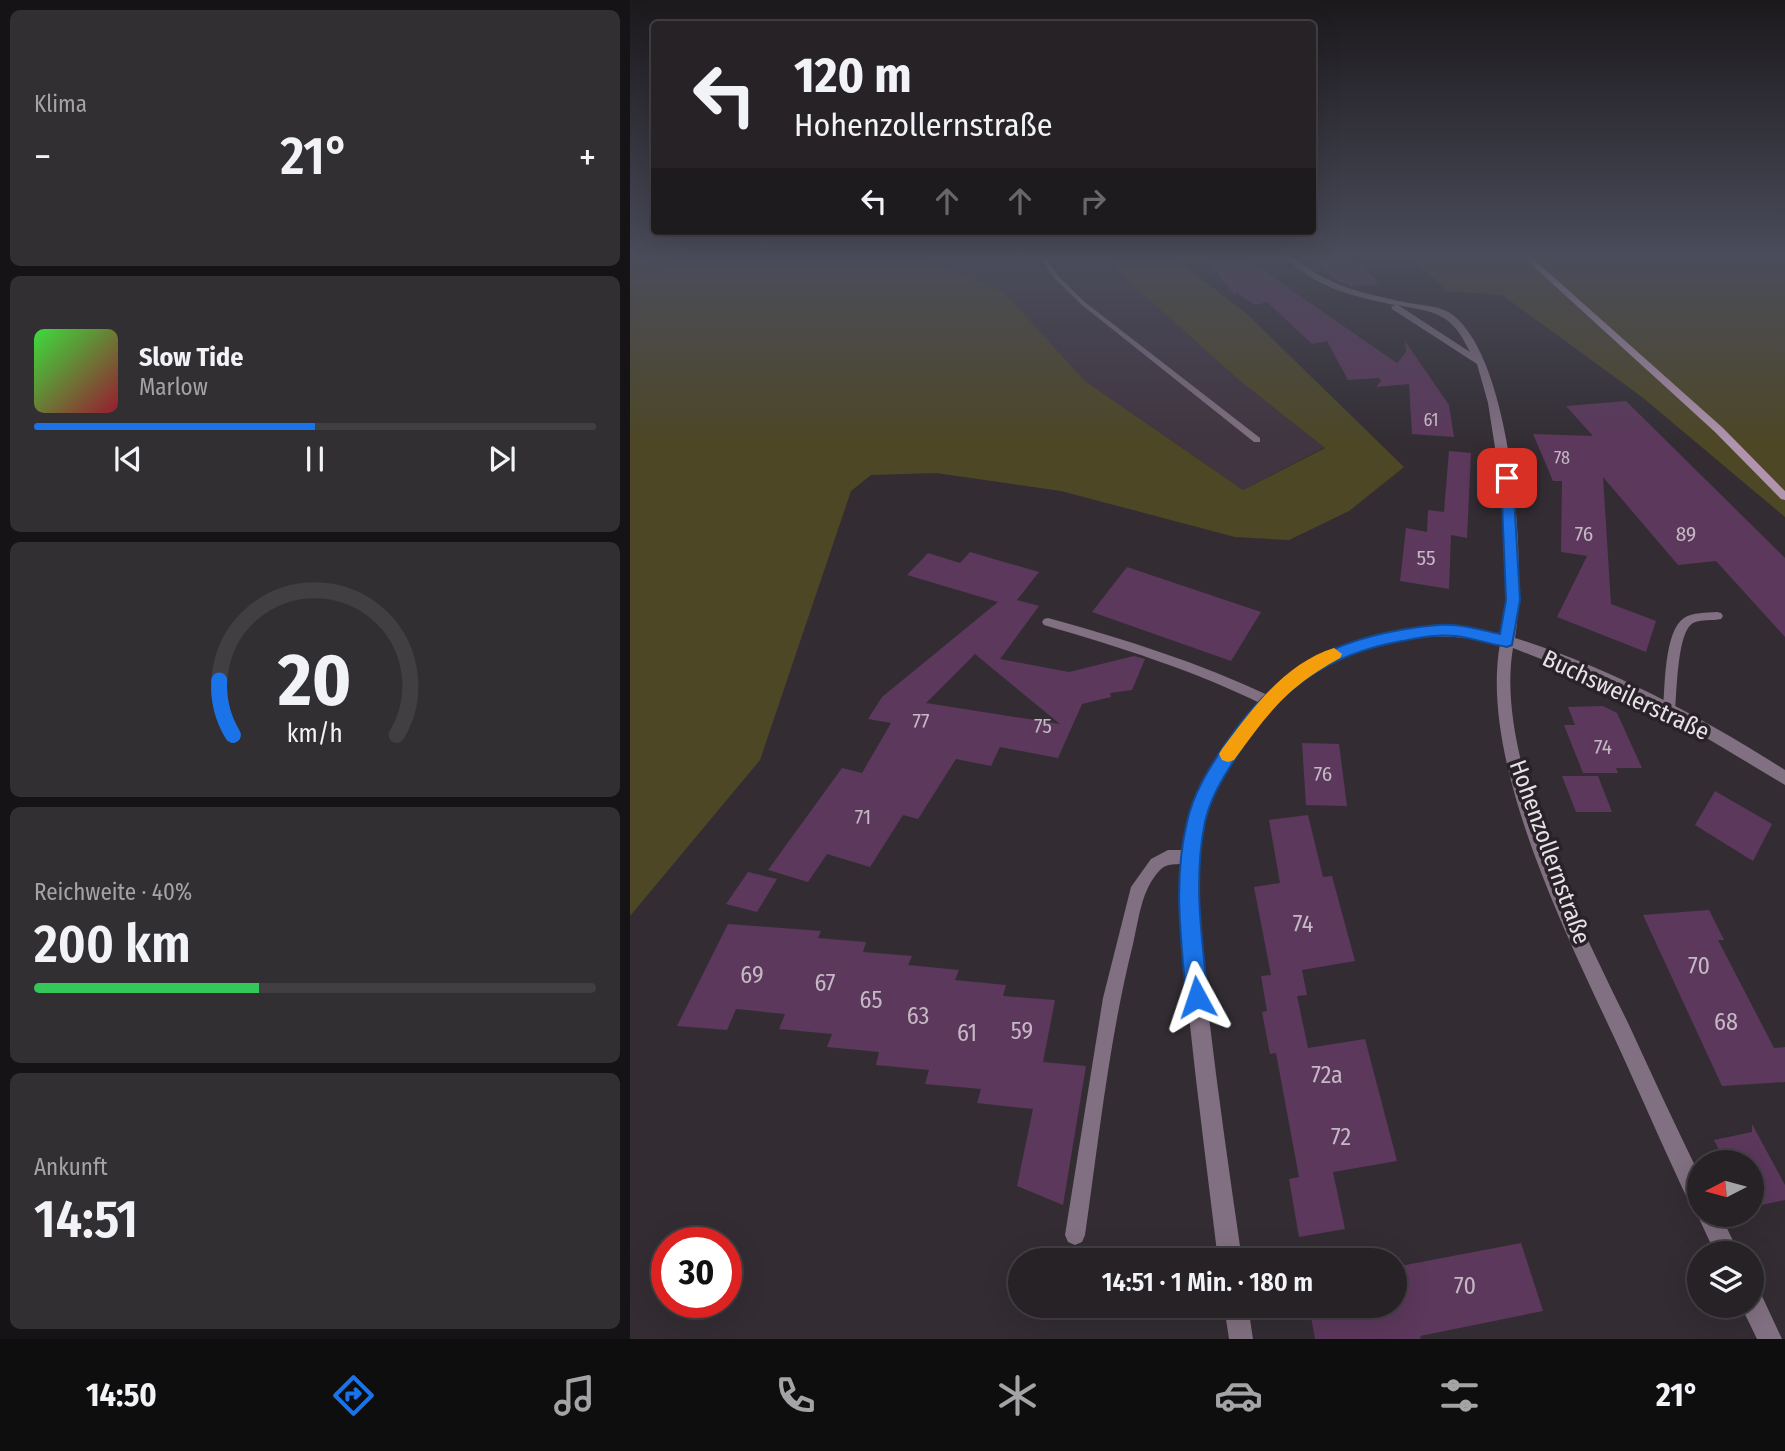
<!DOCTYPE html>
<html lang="de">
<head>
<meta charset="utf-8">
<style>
	body { margin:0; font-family:"Fira Sans Condensed",sans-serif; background:#322f32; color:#f1f3f6; height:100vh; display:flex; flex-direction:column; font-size:26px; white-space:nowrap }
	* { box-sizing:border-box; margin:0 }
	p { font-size:23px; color:#a4a4a7 }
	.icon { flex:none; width:38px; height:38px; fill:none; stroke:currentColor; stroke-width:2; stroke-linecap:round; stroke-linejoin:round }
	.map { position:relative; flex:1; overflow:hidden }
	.panel { display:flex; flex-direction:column; gap:10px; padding:10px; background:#151315; width:630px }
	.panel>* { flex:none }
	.hud { position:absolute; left:21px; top:21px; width:665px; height:214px; border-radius:7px; box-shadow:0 7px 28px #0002,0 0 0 2px #423f43; background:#262226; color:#f1f3f6; overflow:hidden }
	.needle { width:46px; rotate:264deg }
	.tools { position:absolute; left:1057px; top:1150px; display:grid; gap:14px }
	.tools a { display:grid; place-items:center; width:77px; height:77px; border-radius:50%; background:#262226; box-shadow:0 7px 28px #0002,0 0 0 2px #423f43; font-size:35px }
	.speed { position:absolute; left:21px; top:1227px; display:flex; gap:14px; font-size:35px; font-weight:700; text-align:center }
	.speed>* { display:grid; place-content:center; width:91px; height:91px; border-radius:50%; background:#262226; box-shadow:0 7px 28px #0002,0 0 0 2px #423f43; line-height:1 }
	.speed .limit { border:10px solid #d22; background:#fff; color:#111 }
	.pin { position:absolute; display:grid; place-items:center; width:60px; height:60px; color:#fff; margin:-30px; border-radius:14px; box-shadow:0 4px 10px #0006 }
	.me { position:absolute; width:77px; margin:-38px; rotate:355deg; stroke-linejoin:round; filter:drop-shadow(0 0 5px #0008) }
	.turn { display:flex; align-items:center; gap:24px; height:147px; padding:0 28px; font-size:32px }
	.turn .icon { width:91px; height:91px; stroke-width:2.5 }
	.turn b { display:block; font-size:49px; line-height:60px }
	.lanes { display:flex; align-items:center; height:66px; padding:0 28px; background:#0003; justify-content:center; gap:35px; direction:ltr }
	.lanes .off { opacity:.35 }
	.big { font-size:52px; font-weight:600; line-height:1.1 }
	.panel .widget { flex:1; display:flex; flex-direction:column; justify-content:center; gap:10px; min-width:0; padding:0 24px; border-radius:10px; background:#322f32 }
	.panel .dial { align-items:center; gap:0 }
	.dial svg { height:182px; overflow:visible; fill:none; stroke:#423f43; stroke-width:7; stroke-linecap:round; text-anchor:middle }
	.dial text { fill:#f1f3f6; stroke:none }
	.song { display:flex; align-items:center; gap:21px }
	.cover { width:84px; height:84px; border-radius:10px; background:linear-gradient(135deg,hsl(120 70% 55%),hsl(350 70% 35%)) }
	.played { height:7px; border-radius:4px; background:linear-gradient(90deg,#1a73e8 50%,#423f43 50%) }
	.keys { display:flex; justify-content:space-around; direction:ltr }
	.heat { display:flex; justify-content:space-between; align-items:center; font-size:38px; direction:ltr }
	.charge { height:10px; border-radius:5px; background:linear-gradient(90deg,#34c759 40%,#423f43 0) }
	.trip { position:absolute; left:378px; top:1248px; width:399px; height:70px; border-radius:35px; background:#262226; box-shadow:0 7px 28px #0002,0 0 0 2px #423f43; font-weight:600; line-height:70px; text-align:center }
	.tab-bar { display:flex; height:112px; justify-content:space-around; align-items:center; background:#0f0e0f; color:#a4a4a7 }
	.tab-bar .icon { width:49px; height:49px }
	.tab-bar .active { color:#1a73e8 }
	.tab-bar b { font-size:32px; color:#f1f3f6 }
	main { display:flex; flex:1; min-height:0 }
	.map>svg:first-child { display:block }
</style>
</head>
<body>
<main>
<section class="panel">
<div class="widget"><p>Klima</p>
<div class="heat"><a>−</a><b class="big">21°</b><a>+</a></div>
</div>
<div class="widget">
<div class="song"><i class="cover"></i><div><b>Slow Tide</b><p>Marlow</p></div></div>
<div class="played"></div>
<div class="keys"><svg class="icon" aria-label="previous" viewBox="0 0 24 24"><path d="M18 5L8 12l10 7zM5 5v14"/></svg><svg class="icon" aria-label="pause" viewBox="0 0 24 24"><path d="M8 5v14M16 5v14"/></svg><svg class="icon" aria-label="next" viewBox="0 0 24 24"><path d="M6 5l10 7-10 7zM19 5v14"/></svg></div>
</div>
<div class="widget dial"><svg viewBox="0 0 100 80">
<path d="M14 69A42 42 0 1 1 86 69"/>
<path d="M14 69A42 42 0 0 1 8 45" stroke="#1a73e8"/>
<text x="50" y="56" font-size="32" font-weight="700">20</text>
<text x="50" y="72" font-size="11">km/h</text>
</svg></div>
<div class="widget"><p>Reichweite · 40%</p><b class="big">200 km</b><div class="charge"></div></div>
<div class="widget"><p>Ankunft</p><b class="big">14:51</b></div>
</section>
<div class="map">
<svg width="1155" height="1339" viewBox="0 0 1155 1339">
	<rect width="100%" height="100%" fill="#332d33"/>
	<path fill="#403540" d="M286,256H474L509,291L609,380L695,447L613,490L455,381L374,292Z"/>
	<path fill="#4d4726" d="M0,256H286L374,292L455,381L613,490L695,448L609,380L509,291L474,256H541L616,313L774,467L719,511L659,540L605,537L431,491L306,473L241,475L221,491L130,760L0,916Z
		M779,256H1155V517L1012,397L872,295L817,291Z"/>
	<path fill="#5c385c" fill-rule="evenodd" d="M574,256H615V258L767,363L776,352L775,341L819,405L824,437L782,434L779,384L746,387L751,381L749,378L718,380L697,341L682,344L637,302L625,305L606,292L605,295Z
		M682,256H722L750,284L721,286L705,280Z
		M996,401L1155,558V637L1086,561L1048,565L973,477L981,604L1026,621L1016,652L927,617L957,556L931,552L932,481H923L903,434L963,436L936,406Z
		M819,451L841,453L837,538L821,535L819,589L770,581L776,528L797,532L798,510L814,512Z
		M340,552L409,572L387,600L409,606L370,659L439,672L504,656L515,659L502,690L480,693L481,697L452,704L428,758L370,747L361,766L326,759L288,819L273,815L240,867L197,854L178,882L138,870L212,768L232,773L261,723L238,719L252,697L368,602L277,575L298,553L330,563ZM345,654L363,669L430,724L296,703Z
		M497,567L631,612L601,661L462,612Z
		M973,706L987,713L1012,768H986L988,773H953L934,725H945L938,707Z
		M672,743L709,744L717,806L676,805Z
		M932,776H968L982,812H946Z
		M1085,791L1142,824L1123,861L1065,825Z
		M678,815L693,877L702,876L725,961L672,970L677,995L667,996L678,1048L735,1039L767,1161L703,1172L715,1229L669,1237L659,1179L669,1177L646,1053L640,1054L632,1012L637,1011L631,976L641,975L624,887L650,883L639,820Z
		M118,872L147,879L127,912L96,904Z
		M1079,910L1094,940H1088L1144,1048L1155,1047V1082L1092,1086L1013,915Z
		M98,924L191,931L188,938L236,942L233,952L282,956L278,965L329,970L325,980L376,985L373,996L425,1000L413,1062L456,1066L433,1205L387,1186L403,1109L347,1103L351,1089L295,1084L299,1070L246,1065L249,1052L197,1047L202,1034L149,1029L155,1014L106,1009L97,1030L47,1026Z
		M1122,1124L1155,1185V1200L1122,1207V1162H1095L1084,1140L1122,1132Z
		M891,1243L913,1311L790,1336L791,1339H685L679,1306H765V1267Z"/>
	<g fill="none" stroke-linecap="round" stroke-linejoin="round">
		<path fill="#817081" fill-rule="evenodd" d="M409,256H415L428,276L456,303L630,438V442H624L452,305L424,278Z
			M1087,612L1091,613L1093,616L1091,619C1083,621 1071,619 1063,623C1047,632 1047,692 1045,710L1044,714H1034L1033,710C1035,688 1034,631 1054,618C1063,612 1076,613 1087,612Z
			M418,618C495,639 570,663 642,697L644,701L642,705H634C563,670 489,647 414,625L412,622L414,619Z
			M538,850H560L565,852L567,857L565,862C553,867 540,860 530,870C511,890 509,919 503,944C479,1040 469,1138 455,1235L452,1242L445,1245L438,1242L435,1235L473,998L501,887L521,859Z"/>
		<path fill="#817081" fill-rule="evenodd" d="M654,256H662C698,287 733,293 779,303C791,305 809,306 820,313C883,355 897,569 885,638C976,666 1074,718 1155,770V785L1075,737L1024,710L946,673L883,648C864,758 951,926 999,1025C1022,1075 1045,1125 1069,1174V1214H1090L1109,1253H1085L1067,1214L1069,1209L1061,1206C1034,1150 1010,1093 984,1037C935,932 849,760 870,644C805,628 737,637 682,675C628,711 583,773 571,838C562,888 570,941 576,991C586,1081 599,1170 612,1260H588C577,1169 565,1078 556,987C552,937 544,884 555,834C571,767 616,704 674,666C732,628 805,618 872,634L877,601V572L872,492L858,403L847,364L762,309L761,307L765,305C724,297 684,287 654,256ZM768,305C808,313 821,313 840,352Z
			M1122,1291L1131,1294L1152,1339H1127L1111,1306H1122Z
			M594,1306H618L623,1339H599Z"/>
		<path fill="#b094ae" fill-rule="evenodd" d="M892,256H900L1093,428L1155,491V500L1151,499L1085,432Z"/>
	</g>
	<linearGradient id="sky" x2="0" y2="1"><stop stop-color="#1c191c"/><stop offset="0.58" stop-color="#4a4c5b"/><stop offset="1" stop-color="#4a4c5b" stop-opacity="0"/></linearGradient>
	<rect width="1155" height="443" fill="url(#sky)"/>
	<path fill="#1a73e8" stroke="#114b97" stroke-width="2" d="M877,474L883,478L890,600L882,645L877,647C860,644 842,638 825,636C807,634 789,638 772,641C699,654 649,688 610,751C596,773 581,795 575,822C563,880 572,939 578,997L575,1005L567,1008L559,1005L556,997C551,938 543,880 557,822C563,794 578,770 594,746C639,678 690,644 770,630C788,627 806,624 823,625C839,626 855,631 870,634L876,600L871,478Z"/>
	<path fill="#f59e0b" d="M704,648L712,654L710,658C656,688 640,711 604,760L598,762L592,760L589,754L592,749C622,709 654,664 704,648Z"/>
	<g text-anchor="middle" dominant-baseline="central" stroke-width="7" stroke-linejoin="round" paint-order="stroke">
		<g font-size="18" fill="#c4b8c4">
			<text x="801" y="420">61</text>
			<text x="932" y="458">78</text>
		</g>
		<g font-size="21" fill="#c4b8c4">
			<text x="954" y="534">76</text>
			<text x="1056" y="534">89</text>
			<text x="796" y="558">55</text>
			<text x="291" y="721">77</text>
			<text x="413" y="726">75</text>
			<text x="973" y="747">74</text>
			<text x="693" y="774">76</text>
			<text x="233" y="817">71</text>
		</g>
		<g font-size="24" fill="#e6e2e6" stroke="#292329">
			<text transform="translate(996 695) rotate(25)">Buchsweilerstraße</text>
			<text transform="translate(920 852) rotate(70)">Hohenzollernstraße</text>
		</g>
		<g font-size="24" fill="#c4b8c4">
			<text x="673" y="924">74</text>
			<text x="1069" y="966">70</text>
			<text x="122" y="975">69</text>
			<text x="195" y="983">67</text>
			<text x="241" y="1000">65</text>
			<text x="288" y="1016">63</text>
			<text x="1096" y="1022">68</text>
			<text x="392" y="1031">59</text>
			<text x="337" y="1033">61</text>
			<text x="697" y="1075">72a</text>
			<text x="711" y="1137">72</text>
			<text x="835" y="1286">70</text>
		</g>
	</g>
</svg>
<div class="tools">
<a><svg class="needle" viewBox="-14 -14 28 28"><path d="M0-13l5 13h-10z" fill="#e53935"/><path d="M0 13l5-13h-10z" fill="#a4a4a7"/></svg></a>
<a><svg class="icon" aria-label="layers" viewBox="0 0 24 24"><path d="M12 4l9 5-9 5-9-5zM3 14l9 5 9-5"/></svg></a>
</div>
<div class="speed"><div class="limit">30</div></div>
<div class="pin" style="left:877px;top:478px;background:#d93025"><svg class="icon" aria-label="arrive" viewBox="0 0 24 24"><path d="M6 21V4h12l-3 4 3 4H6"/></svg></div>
<svg class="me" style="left:567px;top:997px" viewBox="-20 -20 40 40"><path d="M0-17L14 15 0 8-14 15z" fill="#1a73e8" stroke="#fff" stroke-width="4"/></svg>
<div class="trip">14:51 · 1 Min. · 180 m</div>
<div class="hud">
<div class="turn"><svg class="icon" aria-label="left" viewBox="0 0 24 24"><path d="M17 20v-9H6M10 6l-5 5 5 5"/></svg><div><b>120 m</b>Hohenzollernstraße</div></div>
<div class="lanes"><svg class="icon" aria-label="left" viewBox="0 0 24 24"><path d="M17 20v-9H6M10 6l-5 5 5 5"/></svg><svg class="icon off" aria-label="ahead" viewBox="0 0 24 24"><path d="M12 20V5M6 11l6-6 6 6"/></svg><svg class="icon off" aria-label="ahead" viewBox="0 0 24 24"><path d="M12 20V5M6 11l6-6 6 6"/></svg><svg class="icon off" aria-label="right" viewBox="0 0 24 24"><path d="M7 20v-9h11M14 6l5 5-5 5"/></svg></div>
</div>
</div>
</main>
<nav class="tab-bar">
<b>14:50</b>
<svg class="icon active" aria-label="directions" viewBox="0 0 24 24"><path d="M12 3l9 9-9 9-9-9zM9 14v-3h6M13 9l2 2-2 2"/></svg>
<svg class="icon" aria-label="music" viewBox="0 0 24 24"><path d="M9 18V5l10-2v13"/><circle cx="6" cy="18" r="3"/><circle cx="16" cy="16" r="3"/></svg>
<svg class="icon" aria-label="phone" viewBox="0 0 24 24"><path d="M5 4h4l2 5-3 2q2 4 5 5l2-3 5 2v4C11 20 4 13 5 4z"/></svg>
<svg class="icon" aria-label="climate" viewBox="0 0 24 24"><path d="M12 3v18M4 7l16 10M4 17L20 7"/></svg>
<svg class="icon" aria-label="car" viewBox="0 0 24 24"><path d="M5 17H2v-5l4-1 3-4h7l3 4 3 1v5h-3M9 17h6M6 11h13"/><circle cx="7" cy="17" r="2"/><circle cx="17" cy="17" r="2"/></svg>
<svg class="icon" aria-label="filters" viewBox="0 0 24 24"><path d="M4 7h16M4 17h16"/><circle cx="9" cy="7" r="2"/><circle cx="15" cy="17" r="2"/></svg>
<b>21°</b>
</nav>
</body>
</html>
